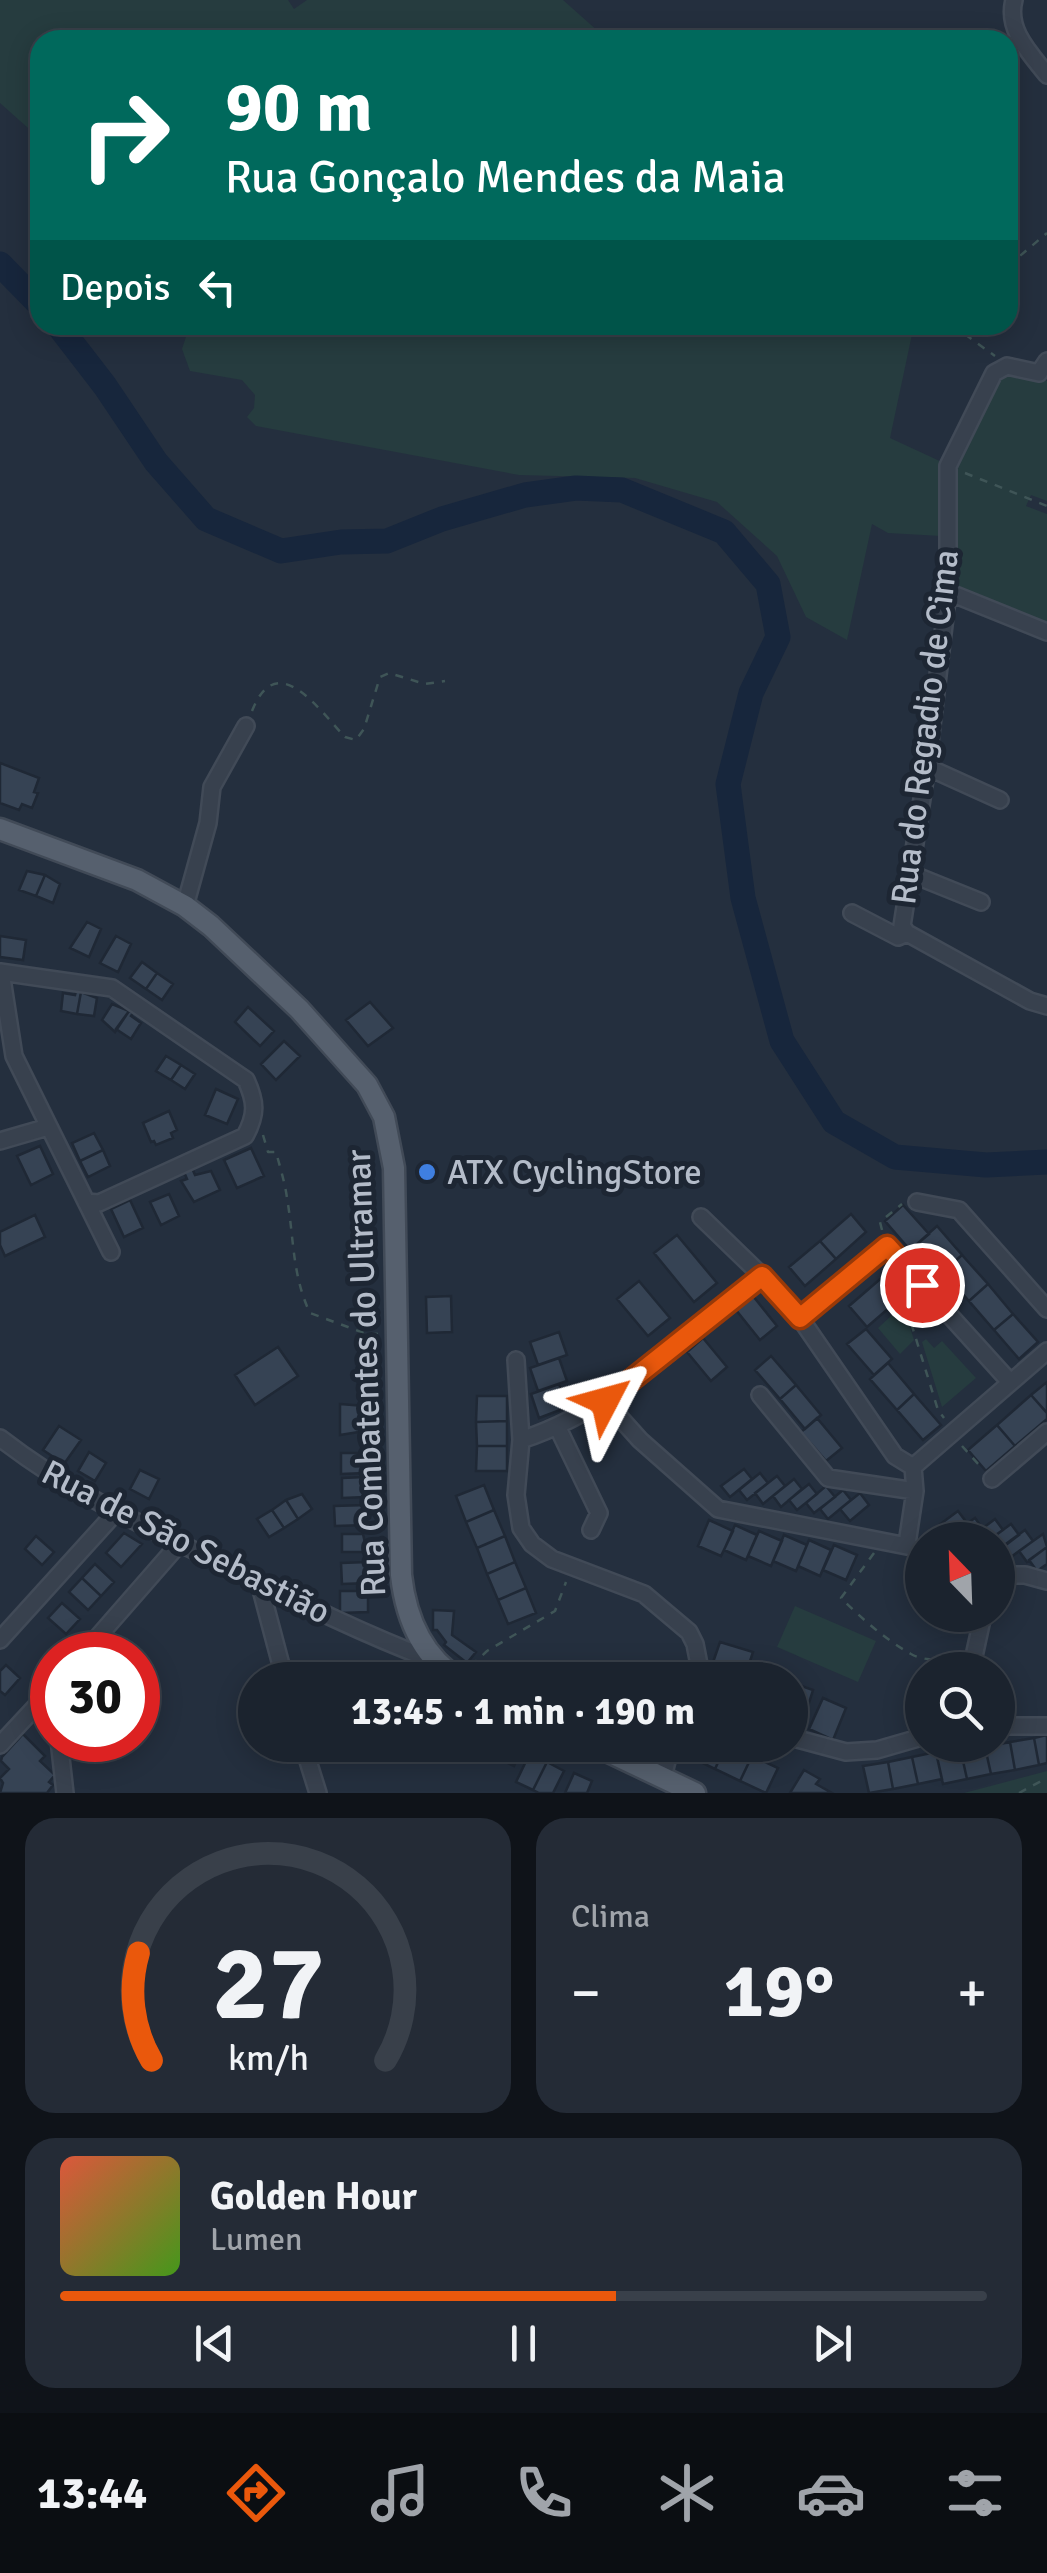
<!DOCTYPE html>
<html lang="pt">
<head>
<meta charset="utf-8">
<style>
	body { margin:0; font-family:Signika,sans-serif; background:#242b36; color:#f1f3f6; height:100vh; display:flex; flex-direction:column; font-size:38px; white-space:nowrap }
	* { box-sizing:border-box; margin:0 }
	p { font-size:32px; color:#a0a4aa }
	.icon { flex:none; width:55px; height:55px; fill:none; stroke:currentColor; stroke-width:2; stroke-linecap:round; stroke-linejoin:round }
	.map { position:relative; height:1793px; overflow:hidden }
	.details { display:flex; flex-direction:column; gap:25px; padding:25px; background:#0f1319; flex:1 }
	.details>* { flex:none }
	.banner { position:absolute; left:30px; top:30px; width:988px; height:305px; border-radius:30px; box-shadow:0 5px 25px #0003,0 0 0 2px #39404a; background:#00695c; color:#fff; overflow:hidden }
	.needle { width:65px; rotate:337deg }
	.fabs { position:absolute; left:905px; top:1522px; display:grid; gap:20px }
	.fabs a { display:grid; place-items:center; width:110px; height:110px; border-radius:50%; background:#1b232e; box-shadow:0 5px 25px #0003,0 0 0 2px #39404a; font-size:50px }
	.speed { position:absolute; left:30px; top:1632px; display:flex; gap:20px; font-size:50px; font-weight:700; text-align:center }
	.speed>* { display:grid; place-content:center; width:130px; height:130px; border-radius:50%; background:#1b232e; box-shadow:0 5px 25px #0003,0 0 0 2px #39404a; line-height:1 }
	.speed .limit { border:15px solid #d22; background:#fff; color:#111 }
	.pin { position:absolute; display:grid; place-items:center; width:85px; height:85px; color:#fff; margin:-42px; border:5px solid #fff; border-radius:50%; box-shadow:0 2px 10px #0007 }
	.me { position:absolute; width:110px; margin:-55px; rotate:51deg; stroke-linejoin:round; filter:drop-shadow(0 0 8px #0008) }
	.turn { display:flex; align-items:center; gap:35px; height:210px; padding:0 30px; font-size:45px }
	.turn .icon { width:130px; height:130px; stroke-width:2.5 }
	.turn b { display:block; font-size:70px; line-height:85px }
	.then { display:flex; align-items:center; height:95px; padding:0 30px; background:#0003; gap:20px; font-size:38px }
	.big { font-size:75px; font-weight:700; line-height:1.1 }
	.details .tile { flex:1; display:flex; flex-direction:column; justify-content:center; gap:15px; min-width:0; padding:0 35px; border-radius:30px; background:#242b36 }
	.details .dial { align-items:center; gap:0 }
	.dial svg { height:260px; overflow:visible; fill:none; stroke:#39404a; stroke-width:7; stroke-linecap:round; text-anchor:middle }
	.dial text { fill:#f1f3f6; stroke:none }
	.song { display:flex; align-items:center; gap:30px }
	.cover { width:120px; height:120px; border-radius:15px; background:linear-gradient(135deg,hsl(10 70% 55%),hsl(100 70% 35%)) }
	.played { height:10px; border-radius:5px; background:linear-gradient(90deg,#ea580c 60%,#39404a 60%) }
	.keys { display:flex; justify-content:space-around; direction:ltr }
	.heat { display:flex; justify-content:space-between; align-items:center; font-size:55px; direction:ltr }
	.details .tiles { flex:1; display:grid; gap:25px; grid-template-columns:1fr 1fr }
	.tile:last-child { grid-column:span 2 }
	.trip { position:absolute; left:238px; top:1662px; width:570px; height:100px; border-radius:50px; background:#1b232e; box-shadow:0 5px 25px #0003,0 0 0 2px #39404a; font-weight:700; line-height:100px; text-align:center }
	.menu { display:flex; height:160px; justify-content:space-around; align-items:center; background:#0b0e12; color:#a0a4aa }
	.menu .icon { width:70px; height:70px }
	.menu .on { color:#ea580c }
	.menu b { font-size:45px; color:#f1f3f6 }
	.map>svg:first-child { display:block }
</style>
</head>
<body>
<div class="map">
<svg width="1047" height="1793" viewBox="0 0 1047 1793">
	<rect width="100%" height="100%" fill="#242f3e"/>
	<path fill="#263c3f" d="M0,0H288L294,9L307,0H563L608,40H40V134L37,136L0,103Z
		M183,325H914L890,438L944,463L996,375L1017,371L1047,381V501L1031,495L1026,506L1047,514V624L966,592L951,579L941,536L888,533L872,524L847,640L806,617L777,556L717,502L635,478L519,475L256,426L247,417L254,408L255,395L242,380L190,371L182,349L186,337Z
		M903,1305L914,1340L900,1354L878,1328Z
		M926,1339L934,1348L942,1341L976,1378L942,1407L922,1342Z
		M795,1606L876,1641L858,1682L777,1647Z
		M1047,1770V1793H964L1047,1771Z"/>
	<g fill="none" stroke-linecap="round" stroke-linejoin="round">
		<path stroke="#17263c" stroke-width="25" d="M0,264L40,305
			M58,325L105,386L156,462L206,519L281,551L341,542L387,541L442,519L525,495L576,488L622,490L724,532L768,584L778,637L751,693L728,784L743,898L782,1041L834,1122L895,1157L986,1165L1047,1162"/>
	</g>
	<path fill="#364354" stroke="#1f2835" stroke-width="2.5" d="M0,763L39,778L34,792L38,793L32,808L22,804L19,810L0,803Z
		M27,871L45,875L36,896L19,890Z
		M45,875L60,884L53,903L36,896Z
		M87,922L101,929L89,957L70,948Z
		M0,936L26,940L23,960L0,957Z
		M116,936L131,944L118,972L100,963Z
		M142,962L157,973L146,989L130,978Z
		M157,973L173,984L162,1000L146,989Z
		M76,991L81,992L77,1014L61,1011L63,993L75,995Z
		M81,992L97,998L94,1016L77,1014Z
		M370,1002L393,1028L368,1046L346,1020Z
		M112,1004L129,1011L115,1032L102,1020Z
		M248,1007L274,1031L260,1046L235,1022Z
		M129,1011L133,1013L131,1016L141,1023L131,1039L116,1029Z
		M284,1041L300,1056L276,1080L261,1064Z
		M166,1056L181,1065L171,1080L156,1071Z
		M181,1065L195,1074L185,1089L171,1080Z
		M216,1089L238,1099L227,1124L205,1115Z
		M169,1111L177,1130L171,1133L173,1138L156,1145L154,1141L151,1142L143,1123Z
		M94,1133L103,1150L80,1161L72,1143Z
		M40,1146L53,1174L31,1185L17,1156Z
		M251,1148L264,1176L237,1188L224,1160Z
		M103,1150L110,1166L88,1177L80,1161Z
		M192,1168L195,1175L211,1171L220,1190L194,1202L181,1181L187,1179L184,1172Z
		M169,1194L179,1216L161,1225L150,1202Z
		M130,1200L143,1228L124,1237L111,1209Z
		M903,1205L929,1234L910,1250L885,1221Z
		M851,1214L866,1232L836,1259L820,1241Z
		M35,1215L45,1237L5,1256L0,1245V1232Z
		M937,1226L962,1255L943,1272L918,1243Z
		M677,1235L717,1283L694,1302L654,1253Z
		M820,1241L836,1259L805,1286L789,1267Z
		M962,1255L988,1284L969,1301L943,1272Z
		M886,1274L904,1295L867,1327L849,1306Z
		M639,1281L670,1318L648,1336L617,1299Z
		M988,1284L1013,1314L994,1330L969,1301Z
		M451,1296L452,1332L427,1333L426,1297Z
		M753,1296L777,1326L760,1340L736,1310Z
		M1013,1314L1038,1342L1019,1359L994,1330Z
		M866,1329L892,1359L874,1375L847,1344Z
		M559,1332L567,1355L538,1365L530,1342Z
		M703,1338L727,1367L711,1381L687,1352Z
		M278,1347L298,1376L255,1405L235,1375Z
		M771,1356L796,1385L780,1399L755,1370Z
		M559,1358L567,1381L538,1391L530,1368Z
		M888,1363L914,1394L897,1410L870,1379Z
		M1047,1382V1413L1031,1395Z
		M559,1384L568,1407L539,1418L531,1394Z
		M796,1385L821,1415L805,1429L780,1399Z
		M914,1394L941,1425L923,1440L897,1410Z
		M1031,1395L1047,1413V1419L1015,1446L997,1425Z
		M477,1396H507V1421L476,1422Z
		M340,1404L365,1406V1431L340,1435Z
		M817,1418L842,1448L826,1461L801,1432Z
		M507,1421V1446H477L476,1422Z
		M997,1425L1015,1446L986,1471L968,1450Z
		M59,1426L81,1440L64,1464L43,1450Z
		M477,1446H507V1471H476Z
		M89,1452L106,1463L95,1481L78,1471Z
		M341,1453H365L366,1473L341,1474Z
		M744,1469L752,1479L730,1497L721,1486Z
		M140,1470L159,1479L149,1499L130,1489Z
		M760,1473L768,1483L747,1500L739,1490Z
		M777,1476L785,1486L763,1504L755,1493Z
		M365,1477L366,1497L342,1498V1478Z
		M794,1479L802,1489L781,1507L773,1496Z
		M809,1484L817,1494L797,1510L789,1500Z
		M484,1485L494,1510L466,1522L456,1496Z
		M826,1486L835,1497L814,1513L806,1503Z
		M843,1490L851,1500L828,1519L820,1509Z
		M860,1493L869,1505L850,1521L840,1509Z
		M302,1494L312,1509L298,1519L286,1500Z
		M286,1500L298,1519L284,1528L272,1510Z
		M367,1505V1525L335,1526L334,1506Z
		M272,1510L284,1528L269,1537L257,1519Z
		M494,1510L505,1536L477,1548L466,1522Z
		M958,1511L967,1523L944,1540L935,1528Z
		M975,1518L983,1529L967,1540H959L954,1533Z
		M995,1519L1003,1530L989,1540H973L971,1537Z
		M709,1520L733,1531L721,1556L698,1546Z
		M1011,1524L1019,1535L998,1551V1540H989Z
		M735,1525L757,1535L746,1560L724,1550Z
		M1025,1530L1033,1541L1011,1557L1003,1546Z
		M759,1531L782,1541L771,1566L748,1556Z
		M124,1533L142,1544L121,1567L106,1553Z
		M342,1534H363L367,1552H342Z
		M1043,1534L1047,1547L1027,1562L1019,1551Z
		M784,1535L807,1545L796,1571L773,1561Z
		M36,1536L54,1552L42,1565L25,1549Z
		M505,1536L515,1562L487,1574L477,1548Z
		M809,1540L831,1550L820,1576L798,1566Z
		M834,1545L857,1555L846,1580L823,1570Z
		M1047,1547V1564L1037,1571L1029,1560Z
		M368,1562L369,1583L342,1584L341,1563Z
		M515,1562L526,1588L498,1600L487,1574Z
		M95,1564L114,1582L101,1596L82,1578Z
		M82,1578L101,1596L88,1610L69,1592Z
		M526,1588L536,1613L508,1624L498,1600Z
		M340,1591H368V1612L340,1613Z
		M62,1603L80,1619L66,1634L48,1618Z
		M433,1610L454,1611L452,1635L476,1652L467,1663L444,1645L446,1642L437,1630H433Z
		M720,1642L753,1652L744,1680L710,1671Z
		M751,1661L783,1671L780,1680H744Z
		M6,1665L20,1678L5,1695L0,1691V1671Z
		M790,1682L813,1690L804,1719L790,1715Z
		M823,1698L846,1708L833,1740L809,1729Z
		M23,1734L45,1756L40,1761L55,1775L49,1782L53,1785L47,1793H0L3,1783L0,1778L9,1769L1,1761L2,1757Z
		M1047,1735V1763L1039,1765L1034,1738Z
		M1034,1738L1039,1765L1015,1770L1010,1742Z
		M1010,1742L1015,1770L991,1774L985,1747Z
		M496,1745L523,1747L514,1766L491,1755Z
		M693,1745H726L715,1769L688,1756Z
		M726,1745L752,1756L740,1781L715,1769Z
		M985,1747L991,1774L967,1779L961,1752Z
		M531,1751L548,1760L533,1790L516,1782Z
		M936,1752L942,1779L918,1784L912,1757Z
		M961,1752L967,1779L943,1784L937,1757Z
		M752,1756L778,1768L766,1793L740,1781Z
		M912,1757L918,1784L893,1789L888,1762Z
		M547,1762L564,1771L553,1793H539L533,1790Z
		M888,1762L893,1789L869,1793L863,1766Z
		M804,1770L820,1779L816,1784L832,1793H790Z
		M574,1773L592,1781L587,1793H565Z"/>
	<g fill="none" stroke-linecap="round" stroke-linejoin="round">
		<defs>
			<path id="minor" d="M1014,0C1006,30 1030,53 1047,75
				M1047,361L1039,373L1007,366L994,373L948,466V592L927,767L902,926L907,933L1030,1001L1047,1006
				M948,592L1047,632
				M927,767L1000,800
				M909,873L981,902
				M185,906L208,823L212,787L246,726
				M852,913L898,937L907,933
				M0,972L112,988L246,1080C256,1102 257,1114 245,1136L99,1203L86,1202
				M1,972L14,1056L111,1252
				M0,1141L48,1127
				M917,1202L959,1210L1047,1309
				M701,1217L762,1276L800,1318L895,1456L913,1467L915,1491L907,1544
				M800,1318L887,1246L1010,1382
				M516,1360L521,1440L516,1495L521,1528L532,1544L552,1559L644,1594L689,1632L695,1644L702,1680
				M760,1395L828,1478L915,1491
				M605,1401L640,1440L718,1509L922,1549
				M558,1428L599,1513L591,1530
				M0,1438C71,1493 138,1523 218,1562C289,1597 358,1632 432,1660
				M521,1440C614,1410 687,1336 762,1276
				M913,1467L1047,1351
				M992,1479L1047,1432
				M998,1575H1025L1047,1581
				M259,1582L285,1680
				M0,1640L116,1512
				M82,1655L179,1544
				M971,1670L983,1615
				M998,1726H1047
				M790,1737L846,1752L877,1750L922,1737
				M59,1740L65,1793
				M0,1745L52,1689
				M303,1745L318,1793
				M628,1761L649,1745
				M663,1777L671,1745"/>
			<path id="major" d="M0,829L137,880L185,906L211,926L299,1009L367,1085L384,1117L394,1168L401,1575C406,1619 422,1657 460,1680
				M594,1745L695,1793"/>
		</defs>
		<use href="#minor" stroke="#414a57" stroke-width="20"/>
		<use href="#major" stroke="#414a57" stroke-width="25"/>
		<path stroke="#3f5557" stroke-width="2.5" stroke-dasharray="8 8" stroke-linecap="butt" d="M1008,266L1047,233
			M952,325L995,356
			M965,473L1047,506
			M252,711C277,647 319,710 345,737L356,740L364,729L380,677L389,673L425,684L445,681
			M263,1135L268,1152H276C280,1167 285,1183 287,1198C294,1238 292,1275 310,1313L364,1333L378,1334
			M882,1230L880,1222L902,1204
			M910,1296L904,1300L938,1410L944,1418
			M962,1446L980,1466
			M874,1553L841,1598C861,1618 886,1640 911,1654C927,1663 938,1655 955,1670
			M471,1666L487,1651L555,1611L566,1582
			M1019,1793L1047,1778"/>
		<use href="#minor" stroke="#38414e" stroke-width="15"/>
		<use href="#major" stroke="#56606e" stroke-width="20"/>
	</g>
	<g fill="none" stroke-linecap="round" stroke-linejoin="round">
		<defs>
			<path id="route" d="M605,1401L762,1276L800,1318L887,1246L922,1285"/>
		</defs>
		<use href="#route" stroke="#983908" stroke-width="25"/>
		<use href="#route" stroke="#ea580c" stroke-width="18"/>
	</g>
	<circle fill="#3f7fe0" stroke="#1d2633" stroke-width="4" cx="427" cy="1172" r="10"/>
	<g text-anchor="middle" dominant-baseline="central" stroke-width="10" stroke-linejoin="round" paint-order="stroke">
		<g font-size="35" fill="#b4bcc9" stroke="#1d2633">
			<text transform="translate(925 727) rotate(-83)">Rua do Regadio de Cima</text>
			<text transform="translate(366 1373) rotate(-92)">Rua Combatentes do Ultramar</text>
			<text transform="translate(186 1542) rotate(27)">Rua de São Sebastião</text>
		</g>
		<g font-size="35" fill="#b4bcc9" stroke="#1d2633" text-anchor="start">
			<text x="447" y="1172">ATX CyclingStore</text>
		</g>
	</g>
</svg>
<div class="fabs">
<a><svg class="needle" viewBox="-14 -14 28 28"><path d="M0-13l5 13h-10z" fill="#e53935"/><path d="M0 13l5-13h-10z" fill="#a0a4aa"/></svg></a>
<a><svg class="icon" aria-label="search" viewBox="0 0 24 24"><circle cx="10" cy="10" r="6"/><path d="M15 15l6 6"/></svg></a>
</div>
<div class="speed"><div class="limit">30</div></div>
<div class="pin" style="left:922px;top:1285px;background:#d93025"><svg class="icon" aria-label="arrive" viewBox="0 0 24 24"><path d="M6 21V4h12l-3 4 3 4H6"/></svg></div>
<svg class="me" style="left:605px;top:1401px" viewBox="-20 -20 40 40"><path d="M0-17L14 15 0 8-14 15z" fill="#ea580c" stroke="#fff" stroke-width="4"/></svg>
<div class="trip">13:45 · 1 min · 190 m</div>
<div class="banner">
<div class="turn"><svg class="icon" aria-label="right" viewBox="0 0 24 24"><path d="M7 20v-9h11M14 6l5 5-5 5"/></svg><div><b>90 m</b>Rua Gonçalo Mendes da Maia</div></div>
<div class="then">Depois<svg class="icon" aria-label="left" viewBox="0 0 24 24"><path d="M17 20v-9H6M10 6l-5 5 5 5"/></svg></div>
</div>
</div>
<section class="details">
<div class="tiles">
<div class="tile dial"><svg viewBox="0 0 100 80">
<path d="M14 69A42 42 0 1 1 86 69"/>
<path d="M14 69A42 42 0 0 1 10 36" stroke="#ea580c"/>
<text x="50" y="56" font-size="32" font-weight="700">27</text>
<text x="50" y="72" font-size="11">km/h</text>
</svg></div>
<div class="tile"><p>Clima</p>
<div class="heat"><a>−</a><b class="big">19°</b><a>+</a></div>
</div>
<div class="tile">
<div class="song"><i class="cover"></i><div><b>Golden Hour</b><p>Lumen</p></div></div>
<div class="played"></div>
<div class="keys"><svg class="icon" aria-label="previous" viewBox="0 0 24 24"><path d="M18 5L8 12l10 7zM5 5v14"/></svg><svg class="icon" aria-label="pause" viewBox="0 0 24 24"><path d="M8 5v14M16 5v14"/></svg><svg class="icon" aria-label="next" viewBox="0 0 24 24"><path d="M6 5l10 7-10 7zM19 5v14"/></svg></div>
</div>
</div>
</section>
<nav class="menu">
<b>13:44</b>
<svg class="icon on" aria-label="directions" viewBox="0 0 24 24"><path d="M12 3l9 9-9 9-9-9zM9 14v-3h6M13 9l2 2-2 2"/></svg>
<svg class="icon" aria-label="music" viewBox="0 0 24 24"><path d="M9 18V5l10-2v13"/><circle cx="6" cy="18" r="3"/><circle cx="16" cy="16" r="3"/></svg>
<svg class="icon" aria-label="phone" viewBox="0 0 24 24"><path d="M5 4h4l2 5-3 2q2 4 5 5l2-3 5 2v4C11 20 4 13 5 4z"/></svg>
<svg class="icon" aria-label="climate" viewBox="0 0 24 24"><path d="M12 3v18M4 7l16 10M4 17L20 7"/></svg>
<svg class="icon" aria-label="car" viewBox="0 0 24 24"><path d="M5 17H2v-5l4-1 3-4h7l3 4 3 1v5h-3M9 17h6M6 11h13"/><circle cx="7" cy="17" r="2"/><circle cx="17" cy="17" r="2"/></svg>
<svg class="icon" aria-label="filters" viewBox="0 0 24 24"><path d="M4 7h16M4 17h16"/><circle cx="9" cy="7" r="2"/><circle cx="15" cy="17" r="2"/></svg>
</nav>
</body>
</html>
